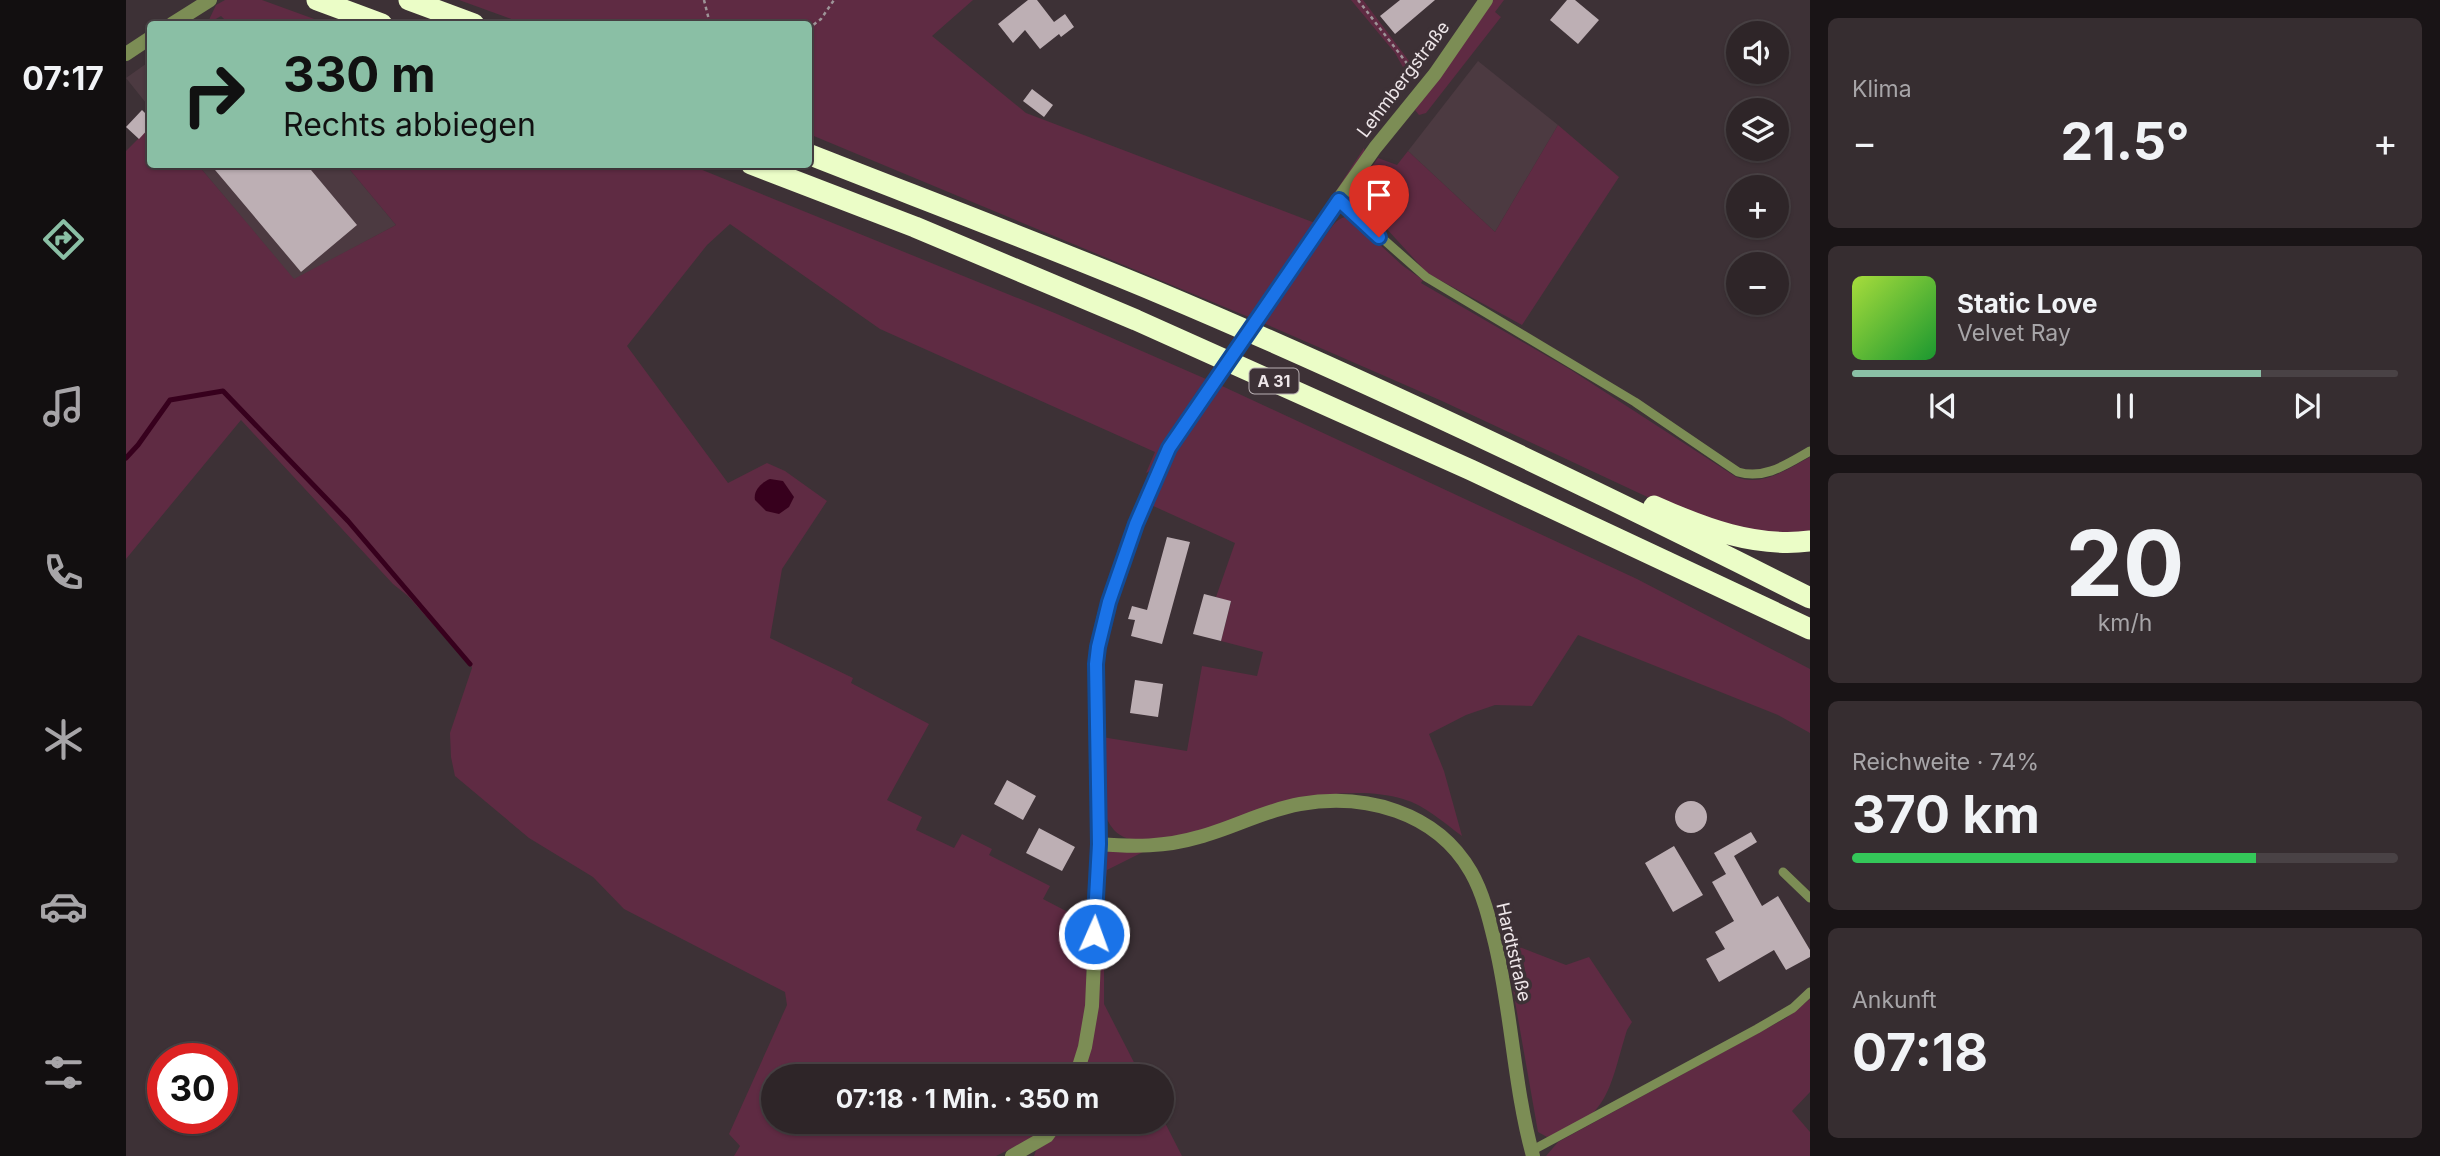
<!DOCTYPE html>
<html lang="de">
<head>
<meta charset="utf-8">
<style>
	body { margin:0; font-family:Inter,sans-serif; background:#362d30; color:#f1f3f6; height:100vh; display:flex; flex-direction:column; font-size:26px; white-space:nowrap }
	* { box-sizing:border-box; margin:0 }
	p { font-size:23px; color:#a7a5a8 }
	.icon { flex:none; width:38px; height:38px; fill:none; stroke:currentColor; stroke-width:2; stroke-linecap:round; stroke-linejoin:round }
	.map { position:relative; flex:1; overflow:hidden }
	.details { display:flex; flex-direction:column; gap:18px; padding:18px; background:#191416; width:630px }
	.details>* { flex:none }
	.hud { position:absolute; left:21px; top:21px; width:665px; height:147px; border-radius:7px; box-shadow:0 2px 5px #0004,0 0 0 2px #494245; background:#8abfa5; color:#111; overflow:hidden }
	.controls { position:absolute; left:1600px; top:21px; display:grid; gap:14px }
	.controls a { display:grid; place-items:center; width:63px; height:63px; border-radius:50%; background:#2e2528; box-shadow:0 2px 5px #0004,0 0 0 2px #494245; font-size:35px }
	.speed { position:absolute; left:21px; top:1043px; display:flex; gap:14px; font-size:35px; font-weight:700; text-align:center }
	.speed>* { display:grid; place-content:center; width:91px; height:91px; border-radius:50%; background:#2e2528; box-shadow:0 2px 5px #0004,0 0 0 2px #494245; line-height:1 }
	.speed .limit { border:10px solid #d22; background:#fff; color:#111 }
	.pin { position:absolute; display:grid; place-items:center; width:60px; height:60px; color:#fff; margin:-72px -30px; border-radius:50% 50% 50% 0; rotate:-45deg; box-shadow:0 0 7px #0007 }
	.pin .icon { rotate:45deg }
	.me { position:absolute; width:77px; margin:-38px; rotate:2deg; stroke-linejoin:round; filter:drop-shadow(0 0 5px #0008) }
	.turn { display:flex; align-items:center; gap:24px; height:147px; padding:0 21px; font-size:32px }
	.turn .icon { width:91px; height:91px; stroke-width:2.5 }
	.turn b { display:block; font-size:49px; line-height:60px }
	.big { font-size:52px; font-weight:700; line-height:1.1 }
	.details .tile { flex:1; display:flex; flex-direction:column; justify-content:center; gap:10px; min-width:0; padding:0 24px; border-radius:10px; background:#362d30 }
	.details .dial { align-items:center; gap:0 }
	.dial b { font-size:91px; line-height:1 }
	.song { display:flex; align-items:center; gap:21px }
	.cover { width:84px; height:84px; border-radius:10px; background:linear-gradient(135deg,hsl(80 70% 55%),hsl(130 70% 35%)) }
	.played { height:7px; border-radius:4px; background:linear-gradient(90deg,#8abfa5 75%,#494245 75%) }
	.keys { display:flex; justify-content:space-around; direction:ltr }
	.heat { display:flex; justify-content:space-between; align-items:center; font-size:38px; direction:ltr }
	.charge { height:10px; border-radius:5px; background:linear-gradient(90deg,#34c759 74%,#494245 0) }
	.trip { position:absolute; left:635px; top:1064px; width:413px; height:70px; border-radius:35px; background:#2e2528; box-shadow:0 2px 5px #0004,0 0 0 2px #494245; font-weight:700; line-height:70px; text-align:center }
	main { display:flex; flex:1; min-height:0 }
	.tab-bar { display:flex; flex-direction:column; width:126px; justify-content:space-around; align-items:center; background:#120f10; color:#a7a5a8 }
	.tab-bar .icon { width:49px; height:49px }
	.tab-bar .selected { color:#8abfa5 }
	.tab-bar b { font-size:32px; color:#f1f3f6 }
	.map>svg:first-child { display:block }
</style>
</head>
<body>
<main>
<nav class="tab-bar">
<b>07:17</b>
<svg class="icon selected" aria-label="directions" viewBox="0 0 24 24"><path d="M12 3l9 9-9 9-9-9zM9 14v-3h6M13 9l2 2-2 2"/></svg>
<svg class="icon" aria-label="music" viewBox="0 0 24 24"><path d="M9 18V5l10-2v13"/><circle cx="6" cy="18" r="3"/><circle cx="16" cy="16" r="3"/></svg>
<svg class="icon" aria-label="phone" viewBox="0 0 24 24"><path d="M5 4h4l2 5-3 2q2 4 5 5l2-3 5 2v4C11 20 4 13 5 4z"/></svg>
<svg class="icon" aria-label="climate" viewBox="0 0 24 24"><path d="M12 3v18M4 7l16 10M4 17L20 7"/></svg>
<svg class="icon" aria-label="car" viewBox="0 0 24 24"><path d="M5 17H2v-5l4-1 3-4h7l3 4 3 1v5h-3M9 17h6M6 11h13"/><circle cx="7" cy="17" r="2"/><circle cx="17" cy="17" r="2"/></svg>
<svg class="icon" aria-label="filters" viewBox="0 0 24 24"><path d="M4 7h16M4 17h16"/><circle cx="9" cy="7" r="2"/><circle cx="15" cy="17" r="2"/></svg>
</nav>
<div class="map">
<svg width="1684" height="1156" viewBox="0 0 1684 1156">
	<rect width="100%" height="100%" fill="#3d3136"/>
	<path fill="#4c3a41" d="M24,61V108L0,78Z
		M1352,61L1432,125L1369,232L1282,151Z
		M72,165H220L270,225L168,280Z"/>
	<path fill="#5f2b43" d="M99,0H136L202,24H103L95,16L81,24L90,5Z
		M333,0H847L806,36L900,113L1189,223L1238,148L1239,153L1125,318L683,134L682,24H399Z
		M1225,0H1237L1283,61L1278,69L1269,53Z
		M1366,0H1378L1369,12L1375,17L1300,113L1293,115L1289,110Z
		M1432,125L1493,177L1396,325L1301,273L1228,193L1252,158L1271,165L1282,151L1369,232Z
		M24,127V164L72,165L168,279L270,225L220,165H564L931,314L1096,386L1511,579L1684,669V733L1652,715L1452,635L1406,706L1369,705L1340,715L1303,734L1318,771L1336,836C1318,823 1299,805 1277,799C1244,789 1199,793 1166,801C1128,810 1018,864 988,830C968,807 976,766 976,737L1061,751L1076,666L1131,676L1137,652L1095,641L1105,602L1090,597L1109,543L1025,505L1026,470L1020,473L1029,452L754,329L604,224L581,245L501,346L602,483L641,463L659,471L701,501L656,569L644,638L727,678L725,683L803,724L761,800L796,817L790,830L828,848L836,834L866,849L863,855L924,886L917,899L961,922L960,1017L945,1076H648V1122H922L917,1133L870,1156H608L614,1146L603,1134L661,1005L659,992L498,909L467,877L403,838L329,776L325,757L324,733L346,668L345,664L343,665L282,596L267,584L115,420L0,559V151Z
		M1219,217L1227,220L1277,266L1297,280L1295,283L1445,370L1610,477C1637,487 1661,469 1684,457V534L1644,536L1562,516L1316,401L1135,322L1188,245L1191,246C1201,237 1206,220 1219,217Z
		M980,849L1019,851L981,870L978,893V1004L1015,1076H956Z
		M1384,933L1391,946L1440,965L1463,957L1506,1022L1501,1030C1484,1084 1484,1121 1421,1137L1412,1132L1378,939Z
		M1684,999V1092L1666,1111L1684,1132V1156H1420L1432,1142L1660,1018Z
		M1036,1117L1056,1156H908L911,1148L937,1122H1036Z"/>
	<path fill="#37001d" d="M644,479L657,481L668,497L663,507L653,514L640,511L629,500C627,490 636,482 644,479Z"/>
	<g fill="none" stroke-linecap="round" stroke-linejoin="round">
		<path stroke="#37001d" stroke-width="5" d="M0,458L12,445L44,400L97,391L222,521L344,664"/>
	</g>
	<path fill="#bdafb4" d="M902,0H911L928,22L939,14L948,27L935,37L933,34L914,49L899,30L887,43L872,24Z
		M1274,0H1309L1269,34L1254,16Z
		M1441,0H1449L1473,20L1452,44L1424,20Z
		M906,89L927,105L918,117L897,101Z
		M16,110L24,118V127L13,139L0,127Z
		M84,164H180L231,225L175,272Z
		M1041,537L1064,542L1036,644L1005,636L1009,620L1002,619L1006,606L1021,610Z
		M1078,594L1105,601L1095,641L1067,634Z
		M1009,680L1037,684L1032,717L1004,713Z
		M881,780L910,796L897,820L868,804Z
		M1549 817a16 16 0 1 1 32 0a16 16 0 1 1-32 0Z
		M913,828L949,847L936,871L900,853Z
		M1625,832L1631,842L1608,856L1636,906L1652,896L1684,950V957L1660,970L1648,950L1593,982L1580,959L1599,949L1589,932L1608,921L1586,882L1600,874L1588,853Z
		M1548,846L1577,895L1547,912L1519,863Z"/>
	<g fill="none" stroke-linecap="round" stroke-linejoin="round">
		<path stroke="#9e9498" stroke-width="2.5" stroke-dasharray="3.5 3.5" stroke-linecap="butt" d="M578,0L584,24
			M1232,0L1290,75
			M682,29L695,19L708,0"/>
		<path stroke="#7c8d55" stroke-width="9" d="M1213,200L1300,277L1509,402L1612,472C1639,480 1661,464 1684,451
			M1657,872L1684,898
			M1405,1151L1631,1029L1667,1008L1684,992"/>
		<path stroke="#7c8d55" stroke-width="14" d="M46,24L84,0
			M0,54L24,38
			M1182,243L1249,148L1309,74L1360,0
			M973,844C1008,847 1039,847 1073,837C1107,828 1139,810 1174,804C1238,793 1310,811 1345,872C1358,895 1364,922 1370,947C1386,1016 1388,1087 1407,1156
			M950,1076L959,1047L966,1006L973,844L970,736L972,647L978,616L1010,524L1043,448
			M886,1156L921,1136L931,1122"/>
		<path stroke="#ebfdc7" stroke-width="21" d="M191,0L256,24
			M283,0L348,24
			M682,154C799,200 916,244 1031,292C1252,385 1470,490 1684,598
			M625,164L789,227L1010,320L1345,470L1684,629
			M1528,506C1577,528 1629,548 1684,541"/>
		<path stroke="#7c8d55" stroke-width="14" d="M1043,448L1182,243"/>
	</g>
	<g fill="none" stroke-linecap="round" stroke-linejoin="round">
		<defs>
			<path id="route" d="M968,934L973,844L970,664L972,647L983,602L1010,524L1043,448L1213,200L1253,237"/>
		</defs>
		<use href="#route" stroke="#114b97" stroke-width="18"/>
		<use href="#route" stroke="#1a73e8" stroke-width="12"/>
	</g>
	<g text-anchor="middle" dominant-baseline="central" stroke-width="7" stroke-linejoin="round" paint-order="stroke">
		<rect fill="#3d3136" stroke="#b9b0b3" stroke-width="2" x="1123.5" y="368.5" width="49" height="25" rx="5"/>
		<g font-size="16" font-weight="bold" fill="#eee6e9">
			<text x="1148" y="381">A 31</text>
		</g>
		<g font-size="18" fill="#eee6e9" stroke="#3d3136">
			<text transform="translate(1277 79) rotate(-53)">Lehmbergstraße</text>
			<text transform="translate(1388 952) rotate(77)">Hardtstraße</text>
		</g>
	</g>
</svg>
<div class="controls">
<a><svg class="icon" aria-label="sound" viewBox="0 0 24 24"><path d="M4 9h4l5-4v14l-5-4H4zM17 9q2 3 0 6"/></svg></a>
<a><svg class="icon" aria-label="layers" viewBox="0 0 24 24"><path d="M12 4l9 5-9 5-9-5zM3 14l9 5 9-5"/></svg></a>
<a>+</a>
<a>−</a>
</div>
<div class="speed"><div class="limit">30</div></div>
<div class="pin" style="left:1253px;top:237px;background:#d93025"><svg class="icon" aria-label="arrive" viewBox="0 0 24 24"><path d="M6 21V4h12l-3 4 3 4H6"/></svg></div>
<svg class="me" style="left:968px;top:934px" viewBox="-20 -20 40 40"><circle r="17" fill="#1a73e8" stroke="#fff" stroke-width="3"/><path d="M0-11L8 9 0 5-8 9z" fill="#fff"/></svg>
<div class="trip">07:18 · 1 Min. · 350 m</div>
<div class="hud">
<div class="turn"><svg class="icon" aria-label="right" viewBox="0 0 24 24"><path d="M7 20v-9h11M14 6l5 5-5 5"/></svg><div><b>330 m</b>Rechts abbiegen</div></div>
</div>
</div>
<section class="details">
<div class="tile"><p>Klima</p>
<div class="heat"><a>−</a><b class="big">21.5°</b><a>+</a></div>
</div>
<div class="tile">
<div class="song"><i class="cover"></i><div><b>Static Love</b><p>Velvet Ray</p></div></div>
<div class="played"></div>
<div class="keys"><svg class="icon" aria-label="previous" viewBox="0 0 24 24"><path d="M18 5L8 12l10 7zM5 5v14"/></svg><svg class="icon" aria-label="pause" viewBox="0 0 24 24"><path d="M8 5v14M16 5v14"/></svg><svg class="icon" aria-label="next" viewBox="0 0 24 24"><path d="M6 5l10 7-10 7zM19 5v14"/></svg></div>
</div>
<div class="tile dial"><b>20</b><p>km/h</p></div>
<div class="tile"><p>Reichweite · 74%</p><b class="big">370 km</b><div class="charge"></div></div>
<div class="tile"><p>Ankunft</p><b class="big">07:18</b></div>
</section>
</main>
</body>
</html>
